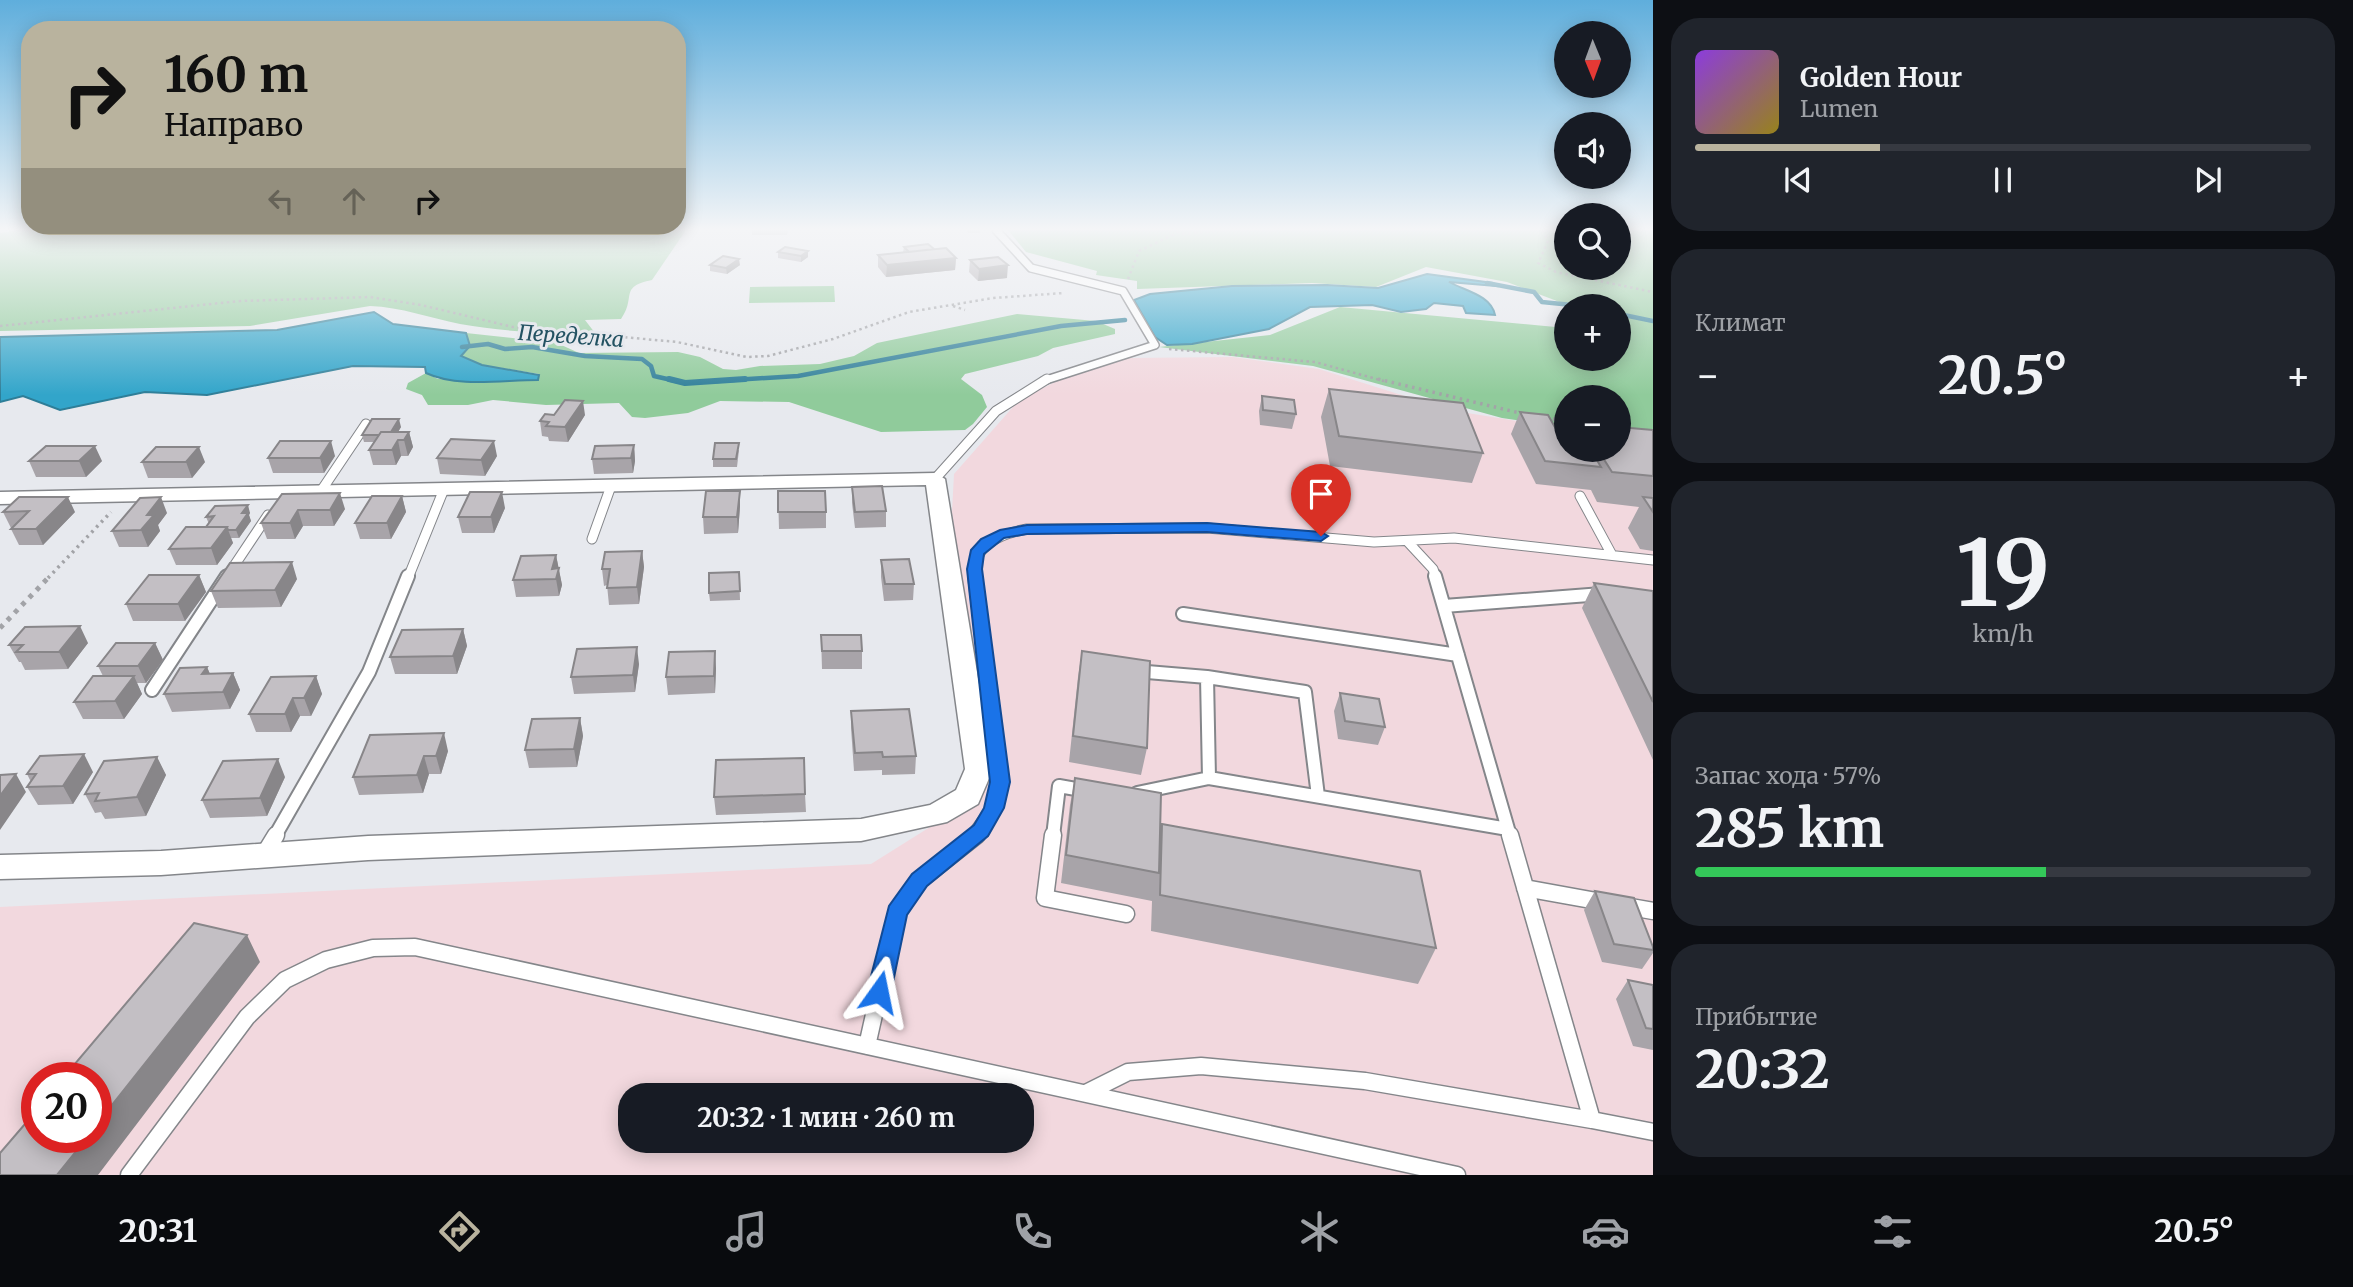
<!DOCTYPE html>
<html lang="ru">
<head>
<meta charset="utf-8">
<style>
	body { margin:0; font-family:Merriweather,serif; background:#20242c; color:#f1f3f6; height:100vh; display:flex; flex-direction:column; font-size:26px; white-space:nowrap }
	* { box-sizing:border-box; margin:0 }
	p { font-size:23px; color:#9ea1a6 }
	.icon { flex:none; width:38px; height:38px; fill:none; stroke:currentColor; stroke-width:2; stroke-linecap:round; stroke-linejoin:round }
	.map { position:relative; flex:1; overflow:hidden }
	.panel { display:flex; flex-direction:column; gap:18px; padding:18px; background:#0d0f14; width:700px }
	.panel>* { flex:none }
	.top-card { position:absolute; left:21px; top:21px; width:665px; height:214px; border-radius:28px; box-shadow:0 4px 18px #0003; background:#b9b39e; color:#111; overflow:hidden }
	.needle { width:46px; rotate:179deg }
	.fabs { position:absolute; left:1554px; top:21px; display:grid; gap:14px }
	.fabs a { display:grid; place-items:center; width:77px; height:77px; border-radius:50%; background:#171b24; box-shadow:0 4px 18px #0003; font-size:35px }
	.speed { position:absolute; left:21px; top:1062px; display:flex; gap:14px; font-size:35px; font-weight:700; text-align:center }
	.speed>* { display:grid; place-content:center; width:91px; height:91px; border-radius:50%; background:#171b24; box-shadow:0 4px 18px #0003; line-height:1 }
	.speed .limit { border:10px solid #d22; background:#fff; color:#111 }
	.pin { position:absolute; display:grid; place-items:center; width:60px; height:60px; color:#fff; margin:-72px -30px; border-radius:50% 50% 50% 0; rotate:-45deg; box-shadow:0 0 7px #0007 }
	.pin .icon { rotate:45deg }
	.me { position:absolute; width:77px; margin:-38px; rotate:12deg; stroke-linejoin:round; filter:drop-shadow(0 0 5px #0008) }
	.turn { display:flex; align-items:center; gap:24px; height:147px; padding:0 28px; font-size:32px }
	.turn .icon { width:91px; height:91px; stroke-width:2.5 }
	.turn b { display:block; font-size:49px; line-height:60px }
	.lanes { display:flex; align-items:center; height:66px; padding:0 28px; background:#0003; justify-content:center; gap:35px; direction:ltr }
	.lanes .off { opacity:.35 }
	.big { font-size:52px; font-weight:700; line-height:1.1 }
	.panel .widget { flex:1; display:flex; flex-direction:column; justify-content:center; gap:10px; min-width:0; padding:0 24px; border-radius:28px; background:#20242c }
	.panel .dial { align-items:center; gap:0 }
	.dial b { font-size:91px; line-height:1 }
	.song { display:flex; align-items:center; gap:21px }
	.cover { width:84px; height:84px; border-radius:10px; background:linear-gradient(135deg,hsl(270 70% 55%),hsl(50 70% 35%)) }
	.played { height:7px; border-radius:4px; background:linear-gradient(90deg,#b9b39e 30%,#363941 30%) }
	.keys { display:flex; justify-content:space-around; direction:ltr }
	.heat { display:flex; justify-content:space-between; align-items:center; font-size:38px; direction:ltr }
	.charge { height:10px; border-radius:5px; background:linear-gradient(90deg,#34c759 57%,#363941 0) }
	.trip { position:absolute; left:618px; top:1083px; width:416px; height:70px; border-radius:28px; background:#171b24; box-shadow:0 4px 18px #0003; font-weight:700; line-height:70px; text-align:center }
	.menu { display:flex; height:112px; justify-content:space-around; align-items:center; background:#090b0e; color:#9ea1a6 }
	.menu .icon { width:49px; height:49px }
	.menu .current { color:#b9b39e }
	.menu b { font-size:32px; color:#f1f3f6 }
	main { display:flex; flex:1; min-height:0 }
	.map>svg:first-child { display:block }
</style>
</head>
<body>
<main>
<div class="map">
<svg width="1653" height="1175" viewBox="0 0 1653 1175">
	<rect width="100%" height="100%" fill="#e7e9ee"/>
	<path fill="#f2d8de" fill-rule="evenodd" d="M1233,357L1319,369L1449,410L1566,429V450H1619L1653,443V1175H0V907L871,864L938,822L979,803L986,781L952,512L954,474L1019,400L1055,382L1127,358ZM37,1078H96V1138H37ZM630,1096H1022V1141H630Z"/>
	<path fill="#90cb9b" d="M22,230H686L652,280C618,287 637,297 621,319L585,320L595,333C549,334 505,332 460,324C430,318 401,307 370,306L250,326L0,331V233Z
		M1008,230H1566V268H1619V230H1653V438L1619,433V397H1566V427L1502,418L1313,366L1159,347L1270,335L1340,307L1566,328V359H1619V306H1570L1507,282L1426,267L1376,287L1312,283L1137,289V281L1096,275L1097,271L1026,252Z
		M834,286L835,302L749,303L750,287Z
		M1017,314L1096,321L1115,329V334L1053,348L1038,356L965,374L961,379L982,395L987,407L973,424L965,430L881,432L789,402L720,401L688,413L645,418L632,417L619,403L546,405L493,400L468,405H428L422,395L406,389L408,383L426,373L438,379L538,380L539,374L482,365L460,356L470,346L466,333L557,343L579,353L678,352L700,357L723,369L736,370L760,366L820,364L854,356L877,343Z"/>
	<path fill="#32a5ca" stroke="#2e7e98" stroke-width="2" d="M1427,274L1493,283L1496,286L1449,282C1465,291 1491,295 1495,315L1466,313L1463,306L1434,303L1426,309L1401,312L1372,305L1310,307L1269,329L1192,344L1167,345L1155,337L1134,300L1150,294L1232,286L1327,285L1378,288Z
		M374,312L393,324L466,333L470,346L461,356L482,365L539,375L538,380C502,380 458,388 426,373L425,367L353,366L207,395L145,392L60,410L23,396L0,402V337L277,330Z"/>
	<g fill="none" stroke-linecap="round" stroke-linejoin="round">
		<path stroke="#2e7e98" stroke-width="4.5" d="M1487,283L1534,292L1542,302L1582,306
			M1619,314L1653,321
			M462,347L488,344L505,349L532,347L585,356L642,359L651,366L654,376L676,381
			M717,381L798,376L1061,326L1125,320"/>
		<path stroke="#2e7e98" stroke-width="6" d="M669,379L685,383L745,379"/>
		<defs>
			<path id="lane-far3" d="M996,230L1031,268L1123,291L1155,345L1043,381"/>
			<path id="lane-far2" d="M935,479L996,411L1047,379
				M321,491L366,424
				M1580,496L1612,555
				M592,539L611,486
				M1407,541L1433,569L1436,578
				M226,578L268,515
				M408,578L444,489
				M975,578C971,545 1000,534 1027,529L1207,528L1374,542L1454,538L1653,560"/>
			<path id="lane-far1" d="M1435,576L1510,836
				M1444,606L1602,594
				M1183,614L1458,655
				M1135,671L1207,677L1305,692L1318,796
				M1207,677L1209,778L1508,829
				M152,690L227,576
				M1137,793L1209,778
				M275,836L369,672L408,576
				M974,836L994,808L1000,782L975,576
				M1053,836L1059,786L1087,791"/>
			<path id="lane" d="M1053,835L1045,898L1126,914
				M1510,835L1592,1120L1653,1132
				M265,853L276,835
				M1525,888L1602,902
				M1625,906L1653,911
				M867,1046L897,912L920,880L977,835
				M1086,1093L1128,1072L1201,1066L1365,1081L1592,1120
				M129,1175L247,1017L285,980L326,960L373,948L415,947L1457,1175"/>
			<path id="street" d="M935,473L945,479L993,769L978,804L947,822L861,841L368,860L161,875L0,879V855L161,851L368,836L861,819L930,805L956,790L965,769L926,485L0,504V492Z"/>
		</defs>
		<use href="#lane-far3" stroke="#84868a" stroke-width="10"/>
		<use href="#lane-far2" stroke="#84868a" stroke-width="11"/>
		<use href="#lane-far1" stroke="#84868a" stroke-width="16"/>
		<use href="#lane" stroke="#84868a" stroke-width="19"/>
		<use href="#street" stroke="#84868a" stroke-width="3"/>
		<path stroke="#a2a3a7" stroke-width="2.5" stroke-dasharray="2.5 3.5" stroke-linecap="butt" d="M1543,230L1548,241L1538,263L1556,272L1653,292
			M1182,234L1230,230
			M1128,279L1139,251L1183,230
			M953,306L965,310
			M0,326L240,301L370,297L421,305L513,327L677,342L747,357L768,356L833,339L909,312L993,298L1064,293
			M1169,349L1315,362L1384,381"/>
		<path stroke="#a2a3a7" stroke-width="3.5" stroke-dasharray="2.5 4.5" stroke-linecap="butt" d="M1378,379L1524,414
			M1546,418L1566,421
			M48,578L111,512"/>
		<path stroke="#a2a3a7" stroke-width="5" stroke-dasharray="4.5 6" stroke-linecap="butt" d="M0,628L50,576"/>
		<use href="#lane-far3" stroke="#fff" stroke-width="7"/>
		<use href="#lane-far2" stroke="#fff" stroke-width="9"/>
		<use href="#lane-far1" stroke="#fff" stroke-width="12"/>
		<use href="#lane" stroke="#fff" stroke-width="16"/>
		<use href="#street" fill="#fff" fill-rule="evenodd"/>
	</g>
	<path fill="#a8a4a9" d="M752,230H788L787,235H752Z
		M967,230H980V233H968Z
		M904,247L956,258L955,270L886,277L878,267V255L903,252Z
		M778,252L808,257L801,262L778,258Z
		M970,260L1007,278L978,281L969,272Z
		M710,265H740L727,274L710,271Z
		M1329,389L1483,453L1472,483L1330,466L1321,417Z
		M1262,396L1296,414L1292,429L1260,425L1259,411Z
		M1520,412L1566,450H1619L1653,430V551L1640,549L1628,528L1639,507L1597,502L1591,490L1536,484L1511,434Z
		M585,415L568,442L549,441L548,437L542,436L540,421Z
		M401,427L398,432H409L413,447L408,456H401L396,465H373L369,450L374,442H364L362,435Z
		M634,445L635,461L633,473L594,474L592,459Z
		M739,450L737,467H713V459Z
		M335,456L324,473H273L268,458Z
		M497,456L485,476L440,474L437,458Z
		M29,461H102L86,477H36Z
		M142,462H205L192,478H148Z
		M852,487L886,511V527L855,528L852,503Z
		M778,491L826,512V528L779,529Z
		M282,494L345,509L334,526H303L295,539H267L261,523Z
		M402,496L406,512L391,539H360L355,523Z
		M740,506L738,533L704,534L703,517Z
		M505,508L494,533H462L458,517Z
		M3,512H75L43,545H19L11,529L12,528H11Z
		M167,513L158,525L160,531L148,547H119L112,531Z
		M250,513L249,515L251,521L239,538H231L233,543L217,565H176L169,549L206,527L209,524L206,517Z
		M642,551L644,567L639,604L609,605L607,585L604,586L602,569Z
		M556,555L562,585L559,596L516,597L513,580Z
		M881,560L914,584L913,600L884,601L881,577Z
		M739,572L740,600L710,601L709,593Z
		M199,575L206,592L185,621H133L126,604Z
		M297,579L281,607L218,608L211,591Z
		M1594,583L1653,591V760L1582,608Z
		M463,629L467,646L457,674H395L390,657Z
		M821,635L862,651V669H822Z
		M88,643L68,669L25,670L21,662H19L9,645Z
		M155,643L163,660L146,683H137L142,694L124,719H83L74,702L103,676L98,666Z
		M1082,651L1147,748L1141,775L1069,762L1078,677Z
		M639,664L635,692L574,694L571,677Z
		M207,667L210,674L233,673L240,690L230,709L172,712L164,694Z
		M716,668L715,693L668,695L666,677Z
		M316,676L322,694L311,716H300L291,732H256L249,714Z
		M1340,693L1385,727L1378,745L1338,739L1334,711Z
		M851,711L916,756L915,774L882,775V770L854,771L851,728Z
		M580,718L583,736L577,767L529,768L525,750Z
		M370,735L448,751L441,774H429L423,793L359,795L353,777Z
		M157,757L166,775L146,816L105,819L101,812L95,813L85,794Z
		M93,772L73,804L38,805L27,787L31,782L27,774Z
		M285,777L267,816L210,818L202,800Z
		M1075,778L1160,833L1162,824L1436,948L1418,984L1151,931L1152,901L1061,883L1070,805Z
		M805,794L806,812L716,815L714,797Z
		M1595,891L1653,947V953L1642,969L1602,962L1584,910Z
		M1628,980L1653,985V1050L1633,1046L1616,999Z"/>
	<path fill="#888689" d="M808,251V257L801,262V256Z
		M956,258L955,270L886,277L887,265Z
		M739,259L740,265L727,274L726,268Z
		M1008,265L1007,278L978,281L979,269Z
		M583,401L585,415L568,442L565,427Z
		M399,419L401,427L392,442L390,435Z
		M409,432L413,447L408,456L404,440Z
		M398,440L401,456L396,465L392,450Z
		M331,441L335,456L324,473L320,458Z
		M494,441L497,456L485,476L481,460Z
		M634,445L635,461L633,473L631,458Z
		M95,446L102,461L86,477L79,461Z
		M199,447L205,462L192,478L186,462Z
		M740,491V506L738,533L737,517Z
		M502,492L505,508L494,533L491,517Z
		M340,493L345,509L334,526L330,510Z
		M402,496L406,512L391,539L387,523Z
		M68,497L75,512L43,545L36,529Z
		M161,497L167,513L158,525L160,531L148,547L141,530L147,515Z
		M248,505L250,513L249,515L251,521L239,538L236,530L242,513Z
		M298,510L303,526L295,539L290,523Z
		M227,527L233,543L217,565L211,548Z
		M642,551L644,567L639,604L637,587Z
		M556,555L562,585L559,596L556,579L552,569Z
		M292,562L297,579L281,607L275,590Z
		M199,575L206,592L185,621L178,604Z
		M80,626L88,643L68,669L59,652Z
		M463,629L467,646L457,674L453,656Z
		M155,643L163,660L146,683L138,666Z
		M637,647L639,664L635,692L633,675Z
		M715,651L716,668L715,693L714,676Z
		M207,667L214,684L202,674Z
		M233,673L240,690L230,709L223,692Z
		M134,676L142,694L124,719L115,701Z
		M316,676L322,694L311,716L304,698Z
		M293,698L300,716L291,732L285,714Z
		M580,718L583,736L577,767L574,749Z
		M444,733L448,751L441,774L436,756Z
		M84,754L93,772L73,804L63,786Z
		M424,756L429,774L423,793L417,775Z
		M157,757L166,775L146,816L137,797Z
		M278,759L285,777L267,816L260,798Z
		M16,774L26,792L0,830V796Z
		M247,935L260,962L98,1175H57L87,1138H96V1125Z"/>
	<path fill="#c3bfc4" stroke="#888689" stroke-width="2" d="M928,244L934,249L909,252L904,247Z
		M785,247L808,251L801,256L778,252Z
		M946,248L956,258L887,265L878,255Z
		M723,256L739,259L726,268L710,265Z
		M998,257L1008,265L979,269L970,260Z
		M1329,389L1463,403L1483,453L1339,436Z
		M1262,396L1294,400L1296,414L1263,410Z
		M565,400L583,401L565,427L546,426L549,422L540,421L545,414L554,415Z
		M1520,412L1548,415L1561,438H1566V450H1591L1601,467L1545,461Z
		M372,419H399L391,432H381L379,435H362Z
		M1619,427L1653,430V476L1612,472L1598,450H1619Z
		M381,432H409L404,440H398L392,450H369Z
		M451,439L494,441L481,460L437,458Z
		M280,441H331L320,458H268Z
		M715,443H739L736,459H713Z
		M634,445L631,458L592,459L595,446Z
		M46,446H95L79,461H29Z
		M156,447H199L186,462H142Z
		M882,486L886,511L855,512L852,487Z
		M706,491H740L737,517H703Z
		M778,491H825L826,512H778Z
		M470,492H502L491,517H458Z
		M340,493L330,510H298L290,523H261L282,494Z
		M372,496H402L387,523H355Z
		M19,497H68L36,529H11L29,511L3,512Z
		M161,497L147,515H154L141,530L112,531L140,498Z
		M1643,497L1653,498V512Z
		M248,505L242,513H248L236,530H228L227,527H206L214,516L206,517L215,506Z
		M186,527H227L211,548L169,549Z
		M642,551L637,587L607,588L610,569H602L605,552Z
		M556,555L552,569L559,568L556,579L513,580L521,556Z
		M909,559L914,584H885L881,560Z
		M292,562L275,590L211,591L230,563Z
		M739,572L740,591L709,593V573Z
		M149,575H199L178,604H126Z
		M1594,583L1653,591V702Z
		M80,626L59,652H16L23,645H9L25,627Z
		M463,629L453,656L390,657L402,630Z
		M821,635H861L862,651H822Z
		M116,643H155L138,666H98Z
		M637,647L633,675L571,677L577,649Z
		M715,651L714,676L666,677L669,652Z
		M1082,651L1150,661L1147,748L1073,736Z
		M207,667L202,674L233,673L223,692L164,694L180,668Z
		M93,676H134L115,701L74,702Z
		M316,676L304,698H293L285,714H249L271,677Z
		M1340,693L1379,699L1385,727L1345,721Z
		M909,709L916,756L883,757L882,752L855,753L851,711Z
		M580,718L574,749L525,750L532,719Z
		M444,733L436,756H424L417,775L353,777L370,735Z
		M84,754L63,786L27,787L36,774H27L40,756Z
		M157,757L137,797L95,801L99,793L85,794L104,761Z
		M804,758L805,794L714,797L716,760Z
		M278,759L260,798L202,800L223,761Z
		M16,774L0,796V775Z
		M1075,778L1161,793L1159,873L1066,855Z
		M1162,824L1420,871L1436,948L1160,895Z
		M1595,891L1634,898L1653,947V950L1614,944Z
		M194,923L247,935L96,1125V1078H63Z
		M1628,980L1653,985V1029L1646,1028Z
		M37,1110V1138H87L57,1175H0V1153Z"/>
	<linearGradient id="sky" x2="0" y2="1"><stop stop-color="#5faedc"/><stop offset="0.58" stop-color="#f4f5f7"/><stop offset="1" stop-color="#f4f5f7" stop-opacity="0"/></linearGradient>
	<rect width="1653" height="395" fill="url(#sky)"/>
	<path fill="#1a73e8" stroke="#114b97" stroke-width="2" d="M1207,523L1321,532L1328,536L1321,541L1207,532L1027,534L1004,538L984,554L982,569L1010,782L1004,808L988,836L927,886L907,915L891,992L887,1000L879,1003L871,1000L867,992L889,906L912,874L974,825L984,808L990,782L967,569L971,550L981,539L1000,530L1027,525Z"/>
	<g text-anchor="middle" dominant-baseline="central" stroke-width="6" stroke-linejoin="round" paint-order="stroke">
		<g font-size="21" font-style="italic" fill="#235262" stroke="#e7e9ee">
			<text transform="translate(571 336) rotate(4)">Переделка</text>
		</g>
	</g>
</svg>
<div class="fabs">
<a><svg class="needle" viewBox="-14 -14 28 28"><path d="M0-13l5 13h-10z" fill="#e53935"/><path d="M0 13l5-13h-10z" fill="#9ea1a6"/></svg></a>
<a><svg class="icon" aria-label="sound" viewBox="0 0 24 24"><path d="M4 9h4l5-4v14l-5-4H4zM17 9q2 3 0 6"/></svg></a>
<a><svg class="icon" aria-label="search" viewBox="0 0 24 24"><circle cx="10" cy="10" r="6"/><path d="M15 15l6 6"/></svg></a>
<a>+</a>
<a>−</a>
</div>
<div class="speed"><div class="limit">20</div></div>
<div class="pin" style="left:1321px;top:536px;background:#d93025"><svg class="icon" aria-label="arrive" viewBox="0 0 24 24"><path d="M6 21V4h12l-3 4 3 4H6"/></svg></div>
<svg class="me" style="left:879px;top:992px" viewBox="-20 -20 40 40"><path d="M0-17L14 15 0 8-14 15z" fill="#1a73e8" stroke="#fff" stroke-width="4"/></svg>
<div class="trip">20:32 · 1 мин · 260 m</div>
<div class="top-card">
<div class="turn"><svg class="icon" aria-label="right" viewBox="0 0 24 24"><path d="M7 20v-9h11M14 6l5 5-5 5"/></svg><div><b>160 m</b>Направо</div></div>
<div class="lanes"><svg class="icon off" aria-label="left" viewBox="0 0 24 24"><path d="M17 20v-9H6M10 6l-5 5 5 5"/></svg><svg class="icon off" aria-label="ahead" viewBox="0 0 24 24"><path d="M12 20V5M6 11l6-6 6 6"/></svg><svg class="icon" aria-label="right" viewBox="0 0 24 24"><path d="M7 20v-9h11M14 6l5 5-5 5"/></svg></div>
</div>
</div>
<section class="panel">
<div class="widget">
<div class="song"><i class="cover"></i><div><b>Golden Hour</b><p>Lumen</p></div></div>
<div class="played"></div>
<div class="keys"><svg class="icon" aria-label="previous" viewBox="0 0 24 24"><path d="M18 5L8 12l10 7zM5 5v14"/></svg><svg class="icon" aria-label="pause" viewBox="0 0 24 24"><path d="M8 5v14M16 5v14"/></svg><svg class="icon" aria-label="next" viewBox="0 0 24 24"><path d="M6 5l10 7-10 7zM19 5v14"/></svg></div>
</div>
<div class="widget"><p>Климат</p>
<div class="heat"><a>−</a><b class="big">20.5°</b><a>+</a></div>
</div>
<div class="widget dial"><b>19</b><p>km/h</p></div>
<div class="widget"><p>Запас хода · 57%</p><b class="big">285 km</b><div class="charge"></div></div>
<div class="widget"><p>Прибытие</p><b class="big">20:32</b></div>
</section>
</main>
<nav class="menu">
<b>20:31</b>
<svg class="icon current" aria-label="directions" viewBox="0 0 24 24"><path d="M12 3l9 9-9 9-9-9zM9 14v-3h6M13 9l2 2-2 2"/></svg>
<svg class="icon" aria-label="music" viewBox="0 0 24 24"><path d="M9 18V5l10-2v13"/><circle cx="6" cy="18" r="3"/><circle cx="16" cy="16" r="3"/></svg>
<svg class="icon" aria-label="phone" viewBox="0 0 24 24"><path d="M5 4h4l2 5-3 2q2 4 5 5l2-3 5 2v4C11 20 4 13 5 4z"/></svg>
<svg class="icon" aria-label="climate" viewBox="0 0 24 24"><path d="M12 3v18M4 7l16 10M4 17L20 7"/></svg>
<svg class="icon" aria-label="car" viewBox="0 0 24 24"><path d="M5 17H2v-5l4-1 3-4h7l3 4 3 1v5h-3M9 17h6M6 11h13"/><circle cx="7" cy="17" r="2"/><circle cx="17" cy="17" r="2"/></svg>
<svg class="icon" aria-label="filters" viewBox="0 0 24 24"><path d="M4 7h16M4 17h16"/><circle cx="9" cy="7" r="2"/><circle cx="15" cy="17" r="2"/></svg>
<b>20.5°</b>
</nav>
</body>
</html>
